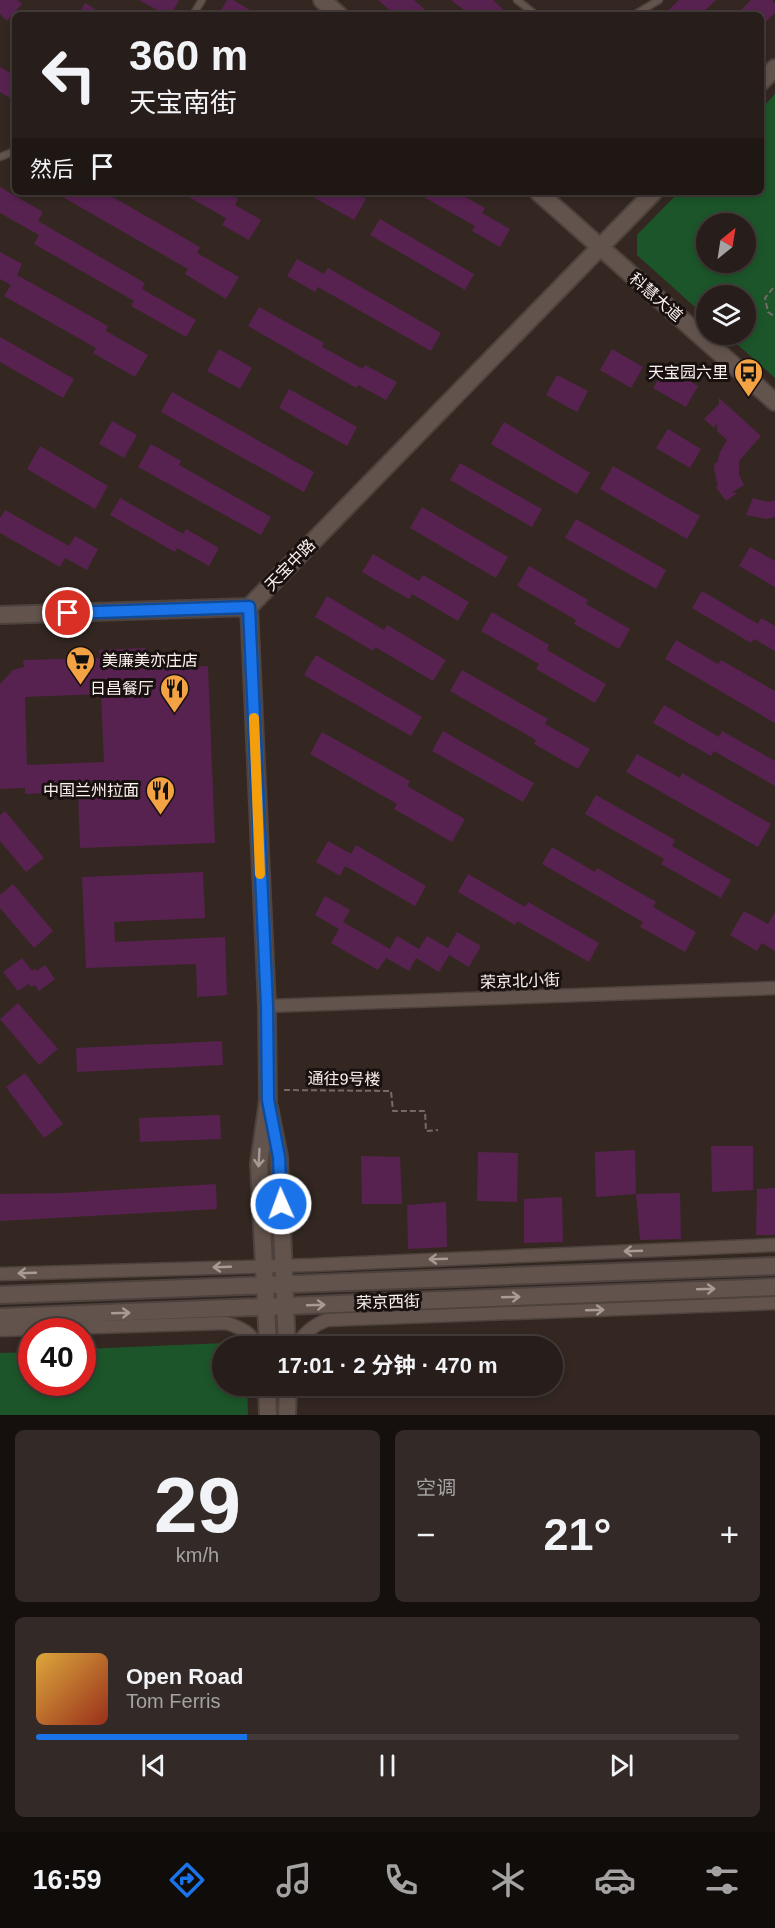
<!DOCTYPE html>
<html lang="zh">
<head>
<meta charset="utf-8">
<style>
	body { margin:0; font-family:Arial,"Noto Sans SC",sans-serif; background:#332a27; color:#f1f3f6; height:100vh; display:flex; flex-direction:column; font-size:22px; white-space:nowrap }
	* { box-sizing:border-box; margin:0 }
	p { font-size:20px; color:#a4a2a2 }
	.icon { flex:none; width:33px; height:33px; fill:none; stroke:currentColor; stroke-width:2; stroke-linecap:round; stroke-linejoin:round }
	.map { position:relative; height:1415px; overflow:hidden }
	.side { display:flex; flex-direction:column; gap:15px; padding:15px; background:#15100e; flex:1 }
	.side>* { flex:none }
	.guide { position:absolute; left:12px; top:12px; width:752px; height:183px; border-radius:9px; box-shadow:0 3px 9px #0003,0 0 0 2px #433b39; background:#271d1a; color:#f1f3f6; overflow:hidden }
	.needle { width:39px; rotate:30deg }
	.buttons { position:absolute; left:696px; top:213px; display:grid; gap:12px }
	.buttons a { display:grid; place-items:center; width:60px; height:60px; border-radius:50%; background:#271d1a; box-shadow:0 3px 9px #0003,0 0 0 2px #433b39; font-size:30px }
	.speed { position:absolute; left:18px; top:1318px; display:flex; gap:12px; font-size:30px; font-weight:700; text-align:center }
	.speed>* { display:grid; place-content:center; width:78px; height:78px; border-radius:50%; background:#271d1a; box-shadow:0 3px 9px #0003,0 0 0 2px #433b39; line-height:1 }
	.speed .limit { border:9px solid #d22; background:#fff; color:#111 }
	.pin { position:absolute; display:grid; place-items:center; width:51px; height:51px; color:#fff; margin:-26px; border:3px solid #fff; border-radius:50%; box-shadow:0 2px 6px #0007 }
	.me { position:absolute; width:66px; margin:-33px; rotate:358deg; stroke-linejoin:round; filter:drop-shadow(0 0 4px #0008) }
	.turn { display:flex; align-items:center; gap:21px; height:126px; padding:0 18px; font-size:27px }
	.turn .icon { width:78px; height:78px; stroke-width:2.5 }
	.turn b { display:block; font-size:42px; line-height:51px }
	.then { display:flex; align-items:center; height:57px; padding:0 18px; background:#0003; gap:12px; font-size:22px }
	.big { font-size:45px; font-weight:700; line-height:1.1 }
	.side .card { flex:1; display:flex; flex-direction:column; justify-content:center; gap:9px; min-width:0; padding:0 21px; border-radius:9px; background:#332a27 }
	.side .dial { align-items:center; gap:0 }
	.dial b { font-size:78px; line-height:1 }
	.song { display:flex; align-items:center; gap:18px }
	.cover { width:72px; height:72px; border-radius:9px; background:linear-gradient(135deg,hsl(40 70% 55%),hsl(10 70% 35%)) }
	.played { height:6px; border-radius:3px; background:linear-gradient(90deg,#1a73e8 30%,#433b39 30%) }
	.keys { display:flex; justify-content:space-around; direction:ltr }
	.heat { display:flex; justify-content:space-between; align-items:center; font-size:33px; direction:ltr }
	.side .tiles { flex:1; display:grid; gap:15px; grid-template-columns:1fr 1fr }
	.card:last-child { grid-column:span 2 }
	.trip { position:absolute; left:212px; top:1336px; width:351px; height:60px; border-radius:30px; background:#271d1a; box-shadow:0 3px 9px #0003,0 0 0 2px #433b39; font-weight:700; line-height:60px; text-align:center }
	.tab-bar { display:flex; height:96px; justify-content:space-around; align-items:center; background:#100c0a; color:#a4a2a2 }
	.tab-bar .icon { width:42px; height:42px }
	.tab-bar .selected { color:#1a73e8 }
	.tab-bar b { font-size:27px; color:#f1f3f6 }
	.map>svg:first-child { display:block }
</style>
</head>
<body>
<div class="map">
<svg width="775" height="1415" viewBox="0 0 775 1415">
	<rect width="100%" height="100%" fill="#342722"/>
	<path fill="#1c5529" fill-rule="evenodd" d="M775,94V378L727,335L746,334V296H706V317L637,255V235L679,192H760L761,109ZM706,224H746V262H706Z
		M226,1343L231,1347H222V1386H247L248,1415H0V1353L31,1352L32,1383H82L83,1349Z"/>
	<path fill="#57224f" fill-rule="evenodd" d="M0,0H17L22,4L7,21L0,14Z
		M139,0H179L171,15H166Z
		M227,0H233L259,15H218Z
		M378,0H414L431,15H395Z
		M451,0H493L509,15H470Z
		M679,0H716L700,15H663Z
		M751,0H772L775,3V13L760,27V15H745L740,11Z
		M85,3L105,15H78Z
		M0,67L15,76V101L0,92Z
		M0,187L43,212L38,221L145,283L142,289L196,320L186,337L131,306L134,301L34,244L39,235L0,213Z
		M54,192H104L200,247L197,253L239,277L226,299L185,274L188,269Z
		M180,192H226L238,199L235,205L261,220L249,240L222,225L226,218Z
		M304,192H355L366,199L354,220Z
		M415,192H456L485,208L482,213L510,229L500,247L472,231L475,226Z
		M380,219L474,274L465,290L370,235Z
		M0,252L22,264L17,275L108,326L106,331L148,355L135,377L93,353L96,348L4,296L11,285L0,279Z
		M297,259L324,274L328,268L441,333L431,351L318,287L315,292L287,276Z
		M259,307L324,343L322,347L363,369L365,365L397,382L386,400L358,385L356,388L248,326Z
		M0,337L74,379L63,398L0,362Z
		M219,349L252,368L240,389L207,371Z
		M612,349L643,367L631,388L600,370Z
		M666,367L698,386L686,407L653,388Z
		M557,375L588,391L577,412L546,395Z
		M289,389L357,427L347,446L279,408Z
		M172,392L314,472L304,492L161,412Z
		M719,398L761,436L739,461V475L744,485L732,492L737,493L726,501L715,486L718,487L714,468L715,462L717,463L720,452L727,440L717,431V422L714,428L704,419L719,404Z
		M112,421L137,435L124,458L99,444Z
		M504,422L590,473L577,494L491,444Z
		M668,429L701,449L690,468L656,448Z
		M151,444L181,461L179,465L271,517L261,535L138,467Z
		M40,446L108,486L95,509L27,469Z
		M460,463L542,509L532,527L450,480Z
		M613,466L700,516L687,539L600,489Z
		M120,498L183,534L186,529L219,548L209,566L177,548L175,552L110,515Z
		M753,498L768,502L775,500V517L766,519L746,515Z
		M422,507L508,557L496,578L410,528Z
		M5,510L69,546L75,536L98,549L87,570L65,558L60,567L0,533V518Z
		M576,519L666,570L656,589L565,538Z
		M750,547L775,561V587L739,566Z
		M373,554L419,581L423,575L469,602L458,621L412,594L409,599L362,572Z
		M529,566L588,600L586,604L630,629L619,649L574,624L576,620L517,586Z
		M702,591L758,624L761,618L775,626V651L754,639L751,643L692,608Z
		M327,596L384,630L387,625L446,660L433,681L375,647L373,651L315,617Z
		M492,612L549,645L547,650L606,684L595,703L536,669L539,664L481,631Z
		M676,640L718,664L721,660L775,691V723L665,659Z
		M146,648L147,668L208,666L215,843L80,848L78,792L25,794V788L0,789V684L13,670L24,667L23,660L100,658L99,650ZM101,694L104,762L27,765L25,697Z
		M316,655L422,717L411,736L304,675Z
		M462,670L548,719L545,724L590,749L578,769L534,744L536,740L450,691Z
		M664,705L719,737L722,731L775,761V786L714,751L711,756L653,723Z
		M443,731L534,783L523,802L432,751Z
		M322,732L410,781L407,786L465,819L452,842L394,809L397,804L310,754Z
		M637,754L680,778L682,773L771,824L758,847L626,772Z
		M596,795L675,840L672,846L731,880L721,898L661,864L664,859L585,814Z
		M5,811L44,858L26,872L0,841V815Z
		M328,841L351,854L356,845L426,886L415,906L345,866L340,876L316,862Z
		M552,847L595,872L597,868L656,902L653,907L696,932L685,952L640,927L643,922L542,864Z
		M203,872L205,918L114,922L115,942L225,937L227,995L197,997L196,964L86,968L82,877Z
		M468,874L525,907L528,902L599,943L589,962L517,921L515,925L458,892Z
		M13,884L53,931L34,948L0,908V895Z
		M325,896L350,910L343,922L390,949L397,936L419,949L427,936L448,948L457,932L481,946L469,967L449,955L439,972L416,958L409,971L386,958L378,970L331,943L339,929L315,915Z
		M744,911L768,924L775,912V951L762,943L757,951L730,935Z
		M22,958L32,971L35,968L37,971L45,965L55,979L39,991L35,985L31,987L29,984L18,991L3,972Z
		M18,1003L58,1049L39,1065L0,1019Z
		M222,1041L223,1065L77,1072L76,1048Z
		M25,1073L63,1124L44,1138L6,1087Z
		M220,1115L221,1139L140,1142L139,1118Z
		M711,1146H753V1190L712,1192Z
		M635,1150L636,1194L596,1197L595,1152Z
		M478,1152L518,1153L517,1202L477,1201Z
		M361,1156L400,1157L402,1204H362Z
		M216,1184L217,1209L0,1221V1194L64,1193Z
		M775,1188V1235H756L757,1189Z
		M680,1193L681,1239L640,1240L636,1194Z
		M562,1197L563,1242L524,1243V1199Z
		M446,1202L447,1247L408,1249L407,1205Z"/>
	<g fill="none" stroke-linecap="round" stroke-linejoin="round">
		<defs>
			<path id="lane" d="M517,0L536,15
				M193,15L202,0
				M634,15L659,0
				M0,157L15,151"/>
			<path id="street" d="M267,1006L775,988
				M0,1274L313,1265L775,1245
				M0,1330L226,1323C240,1327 252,1333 258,1347
				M296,1347C303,1334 313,1325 327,1320L775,1303"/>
			<path id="secondary" d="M322,0L339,15
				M760,83L775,68
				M538,192L775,402
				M0,615L249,607
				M269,1107L279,1157L287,1347
				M0,1295L775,1266
				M0,1317L775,1287
				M268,1347L259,1164L268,1100L267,1006L249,607L654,192
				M267,1386L268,1415
				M287,1415L288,1386"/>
		</defs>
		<use href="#lane" stroke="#4d423d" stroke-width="9"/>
		<use href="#street" stroke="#4d423d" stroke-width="15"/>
		<use href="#secondary" stroke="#4d423d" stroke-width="20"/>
		<path stroke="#766a66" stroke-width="2" stroke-dasharray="6 3" stroke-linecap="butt" d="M773,288L765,298L768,312L775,317
			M284,1090L391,1091L393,1111H425L426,1131L438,1130"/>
		<use href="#lane" stroke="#63534d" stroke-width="6"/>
		<use href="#street" stroke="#63534d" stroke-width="12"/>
		<use href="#secondary" stroke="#63534d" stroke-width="16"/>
	</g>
	<defs><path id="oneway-shaft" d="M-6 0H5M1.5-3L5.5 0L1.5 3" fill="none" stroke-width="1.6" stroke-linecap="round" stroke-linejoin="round" transform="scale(1.5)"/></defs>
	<g stroke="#a89b96">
		<use href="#oneway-shaft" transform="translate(259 1158) rotate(93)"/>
		<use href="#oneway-shaft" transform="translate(633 1251) rotate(178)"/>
		<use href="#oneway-shaft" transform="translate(438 1259) rotate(178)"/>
		<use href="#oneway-shaft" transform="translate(222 1267) rotate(178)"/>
		<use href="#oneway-shaft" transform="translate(27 1273) rotate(178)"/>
		<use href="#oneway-shaft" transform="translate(706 1289) rotate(-2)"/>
		<use href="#oneway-shaft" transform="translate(511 1297) rotate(-2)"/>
		<use href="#oneway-shaft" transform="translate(316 1305) rotate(-2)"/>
		<use href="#oneway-shaft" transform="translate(595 1310) rotate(-2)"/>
		<use href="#oneway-shaft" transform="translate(121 1313) rotate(-2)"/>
	</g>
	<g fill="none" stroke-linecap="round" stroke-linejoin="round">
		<defs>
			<path id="route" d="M68,613L249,607L267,1006L268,1100L279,1157L281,1204"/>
		</defs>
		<use href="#route" stroke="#114b97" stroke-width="15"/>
		<use href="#route" stroke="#1a73e8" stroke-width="10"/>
		<path stroke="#f59e0b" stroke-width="10" d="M254,718L260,874"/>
	</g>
	<defs>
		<symbol id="bus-pin" viewBox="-11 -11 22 30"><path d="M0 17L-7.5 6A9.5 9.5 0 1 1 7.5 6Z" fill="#f4a344" stroke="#18110f"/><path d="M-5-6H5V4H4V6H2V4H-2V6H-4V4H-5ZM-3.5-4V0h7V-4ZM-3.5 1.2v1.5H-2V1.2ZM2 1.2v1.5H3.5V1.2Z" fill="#111"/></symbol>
		<symbol id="supermarket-pin" viewBox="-11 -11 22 30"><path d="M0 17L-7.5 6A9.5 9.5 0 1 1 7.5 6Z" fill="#f4a344" stroke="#18110f"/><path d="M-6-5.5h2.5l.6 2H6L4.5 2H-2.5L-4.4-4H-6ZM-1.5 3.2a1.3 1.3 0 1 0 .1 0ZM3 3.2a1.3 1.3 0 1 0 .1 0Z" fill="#111"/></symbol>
		<symbol id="restaurant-pin" viewBox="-11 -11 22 30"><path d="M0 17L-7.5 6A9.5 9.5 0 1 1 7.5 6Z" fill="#f4a344" stroke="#18110f"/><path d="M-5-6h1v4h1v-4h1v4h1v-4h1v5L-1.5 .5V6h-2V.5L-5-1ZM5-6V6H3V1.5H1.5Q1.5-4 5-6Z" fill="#111"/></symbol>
	</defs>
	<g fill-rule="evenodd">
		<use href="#bus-pin" x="732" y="356" width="33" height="45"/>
		<use href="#supermarket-pin" x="64" y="644" width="33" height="45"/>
		<use href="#restaurant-pin" x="158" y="672" width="33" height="45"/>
		<use href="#restaurant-pin" x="144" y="774" width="33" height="45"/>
	</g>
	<g text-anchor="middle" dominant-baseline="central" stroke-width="6" stroke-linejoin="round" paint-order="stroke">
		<g font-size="16" fill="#fcf3ef" stroke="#18110f">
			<text transform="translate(656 297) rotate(41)">科慧大道</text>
			<text transform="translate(290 565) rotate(-46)">天宝中路</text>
			<text transform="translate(520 981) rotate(-2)">荣京北小街</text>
			<text transform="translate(344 1079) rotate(1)">通往9号楼</text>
			<text transform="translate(388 1302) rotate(-2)">荣京西街</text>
		</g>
		<g font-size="16" fill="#fcf3ef" stroke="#18110f" text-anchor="end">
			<text x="728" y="372">天宝园六里</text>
			<text x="102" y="660" text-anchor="start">美廉美亦庄店</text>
			<text x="154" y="688">日昌餐厅</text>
			<text x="139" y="790">中国兰州拉面</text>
		</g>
	</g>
</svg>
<div class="buttons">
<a><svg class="needle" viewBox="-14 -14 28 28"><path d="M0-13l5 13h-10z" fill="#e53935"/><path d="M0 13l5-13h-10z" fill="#a4a2a2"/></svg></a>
<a><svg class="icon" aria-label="layers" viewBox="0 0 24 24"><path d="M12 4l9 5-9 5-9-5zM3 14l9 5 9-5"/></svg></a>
</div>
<div class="speed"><div class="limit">40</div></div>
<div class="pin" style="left:68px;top:613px;background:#d93025"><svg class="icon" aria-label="arrive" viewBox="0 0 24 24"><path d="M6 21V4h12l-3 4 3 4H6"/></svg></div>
<svg class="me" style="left:281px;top:1204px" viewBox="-20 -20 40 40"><circle r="17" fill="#1a73e8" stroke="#fff" stroke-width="3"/><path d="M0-11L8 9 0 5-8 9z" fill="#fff"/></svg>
<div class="trip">17:01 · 2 分钟 · 470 m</div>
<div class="guide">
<div class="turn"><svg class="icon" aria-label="left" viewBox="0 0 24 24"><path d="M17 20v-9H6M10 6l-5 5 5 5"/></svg><div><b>360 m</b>天宝南街</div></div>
<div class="then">然后<svg class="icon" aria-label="arrive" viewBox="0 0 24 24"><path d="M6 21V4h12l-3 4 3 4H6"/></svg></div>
</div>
</div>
<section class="side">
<div class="tiles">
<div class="card dial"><b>29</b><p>km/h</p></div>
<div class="card"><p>空调</p>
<div class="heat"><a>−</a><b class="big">21°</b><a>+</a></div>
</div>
<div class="card">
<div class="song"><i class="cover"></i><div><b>Open Road</b><p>Tom Ferris</p></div></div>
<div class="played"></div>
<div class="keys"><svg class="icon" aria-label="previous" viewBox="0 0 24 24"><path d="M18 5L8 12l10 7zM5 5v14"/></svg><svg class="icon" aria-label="pause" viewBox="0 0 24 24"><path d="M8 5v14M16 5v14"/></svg><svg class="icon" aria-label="next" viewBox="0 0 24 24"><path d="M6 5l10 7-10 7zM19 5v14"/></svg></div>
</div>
</div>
</section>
<nav class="tab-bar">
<b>16:59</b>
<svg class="icon selected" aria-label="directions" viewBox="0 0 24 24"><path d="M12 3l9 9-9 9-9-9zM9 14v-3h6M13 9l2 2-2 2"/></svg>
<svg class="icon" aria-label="music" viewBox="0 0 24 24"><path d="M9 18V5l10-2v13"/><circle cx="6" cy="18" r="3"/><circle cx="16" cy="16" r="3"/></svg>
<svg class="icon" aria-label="phone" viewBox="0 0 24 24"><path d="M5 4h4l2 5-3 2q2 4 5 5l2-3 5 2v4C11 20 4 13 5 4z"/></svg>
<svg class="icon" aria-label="climate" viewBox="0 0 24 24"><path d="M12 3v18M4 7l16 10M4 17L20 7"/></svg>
<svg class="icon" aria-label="car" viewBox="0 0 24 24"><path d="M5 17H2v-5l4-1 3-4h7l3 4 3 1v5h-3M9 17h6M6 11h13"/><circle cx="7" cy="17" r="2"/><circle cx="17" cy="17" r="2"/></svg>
<svg class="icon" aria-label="filters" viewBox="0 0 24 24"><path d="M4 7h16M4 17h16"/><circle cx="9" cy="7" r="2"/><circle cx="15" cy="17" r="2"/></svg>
</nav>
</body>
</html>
